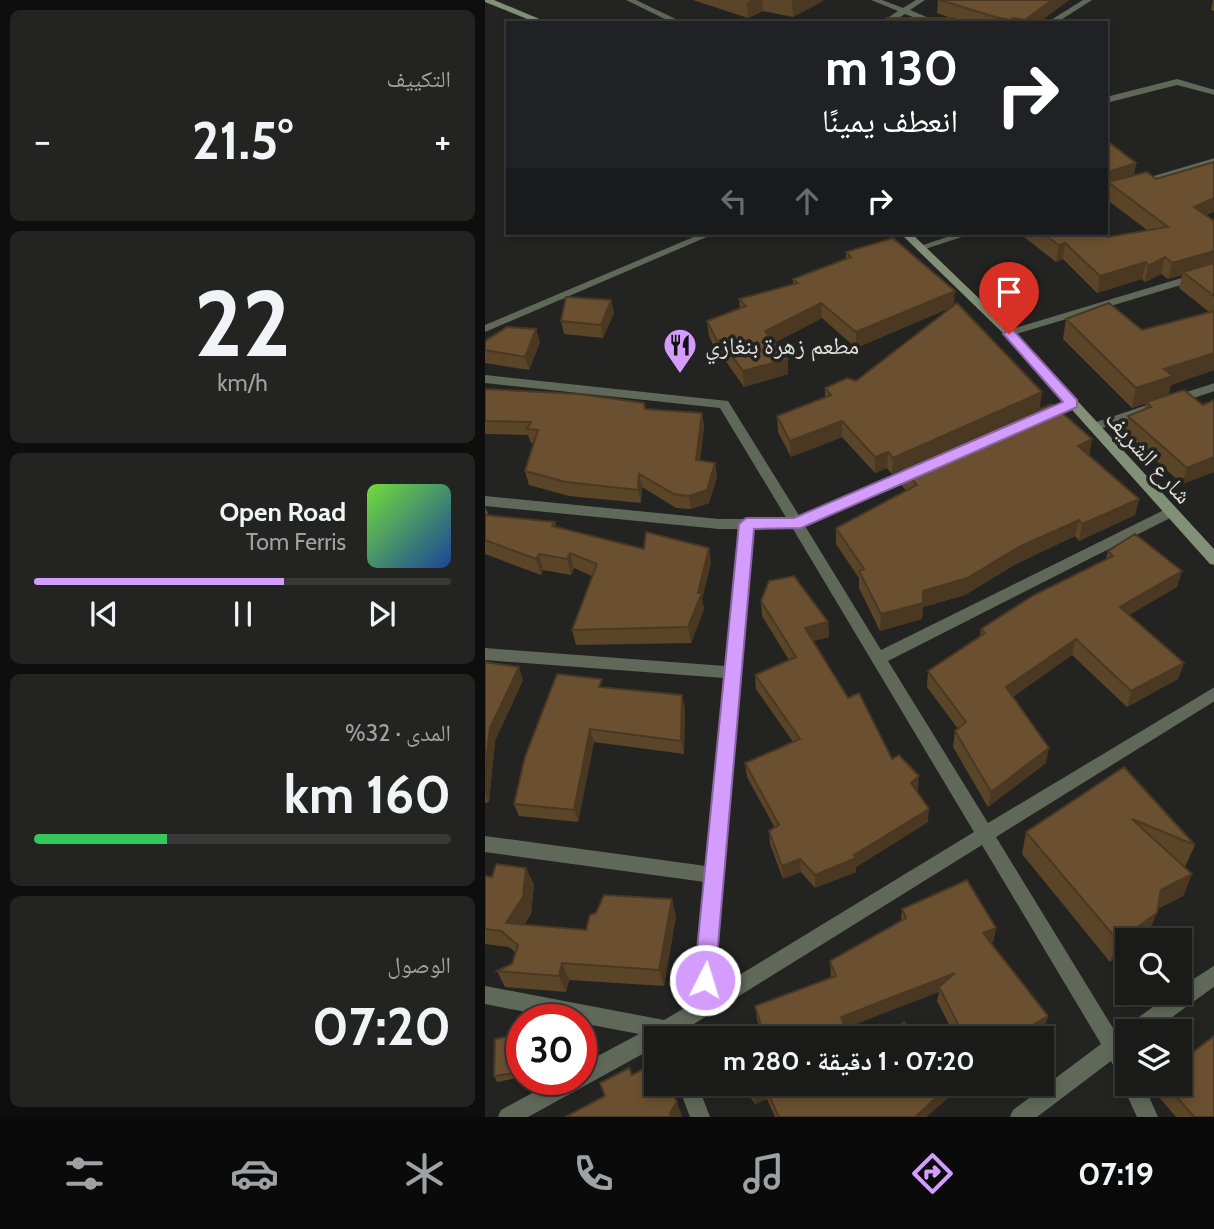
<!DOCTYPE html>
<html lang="ar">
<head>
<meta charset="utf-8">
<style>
	body { margin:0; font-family:Cabin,"Noto Naskh Arabic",sans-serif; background:#232322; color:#f1f3f6; direction:rtl; height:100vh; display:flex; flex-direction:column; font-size:26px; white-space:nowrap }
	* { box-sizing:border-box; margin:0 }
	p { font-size:23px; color:#9fa1a2 }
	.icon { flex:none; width:38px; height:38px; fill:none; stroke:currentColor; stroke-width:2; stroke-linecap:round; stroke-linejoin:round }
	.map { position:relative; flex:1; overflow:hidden; direction:ltr }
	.side { display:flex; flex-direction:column; gap:10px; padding:10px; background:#0e0e0e; width:485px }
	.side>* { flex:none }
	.hud { position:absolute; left:21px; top:21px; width:602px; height:214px; border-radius:0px; box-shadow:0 4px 10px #0003,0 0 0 2px #383838; direction:rtl; background:#202124; color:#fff; overflow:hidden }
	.fabs { position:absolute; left:630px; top:928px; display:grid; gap:14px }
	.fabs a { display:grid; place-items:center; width:77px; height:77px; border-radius:0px; background:#1a1a19; box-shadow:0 4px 10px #0003,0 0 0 2px #383838; font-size:35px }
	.speed { position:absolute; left:21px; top:1004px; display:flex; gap:14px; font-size:35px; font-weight:700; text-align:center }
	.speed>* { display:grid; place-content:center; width:91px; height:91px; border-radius:50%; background:#1a1a19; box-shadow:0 4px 10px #0003,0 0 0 2px #383838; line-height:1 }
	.speed .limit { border:10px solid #d22; background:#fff; color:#111 }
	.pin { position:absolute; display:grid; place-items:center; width:60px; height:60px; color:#fff; margin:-72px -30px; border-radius:50% 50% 50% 0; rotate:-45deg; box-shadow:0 0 7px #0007 }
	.pin .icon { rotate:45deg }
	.me { position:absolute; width:77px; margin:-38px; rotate:5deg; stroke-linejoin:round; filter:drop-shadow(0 0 5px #0008) }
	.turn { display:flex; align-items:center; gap:24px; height:147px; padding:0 35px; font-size:32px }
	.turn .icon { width:91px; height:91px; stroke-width:2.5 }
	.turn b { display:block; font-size:49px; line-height:60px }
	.lanes { display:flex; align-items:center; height:66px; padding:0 35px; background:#0003; justify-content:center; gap:35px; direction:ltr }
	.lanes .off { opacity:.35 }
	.big { font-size:52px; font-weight:700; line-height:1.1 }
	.side .tile { flex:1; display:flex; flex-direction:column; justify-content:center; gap:10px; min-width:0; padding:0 24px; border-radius:10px; background:#232322 }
	.side .dial { align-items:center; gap:0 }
	.dial b { font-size:91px; line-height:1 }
	.song { display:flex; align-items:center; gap:21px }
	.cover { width:84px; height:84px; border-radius:10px; background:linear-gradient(135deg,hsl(100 70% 55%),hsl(220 70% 35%)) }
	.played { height:7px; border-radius:4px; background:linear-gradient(90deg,#d39cfd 60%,#383838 60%) }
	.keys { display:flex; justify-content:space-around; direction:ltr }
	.heat { display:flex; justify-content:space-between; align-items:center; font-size:38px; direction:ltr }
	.charge { height:10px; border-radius:5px; background:linear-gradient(90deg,#34c759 32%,#383838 0) }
	.trip { position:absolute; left:159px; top:1026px; width:410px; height:70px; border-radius:0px; background:#1a1a19; box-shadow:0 4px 10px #0003,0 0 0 2px #383838; font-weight:700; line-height:70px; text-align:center; direction:rtl }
	.tab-bar { display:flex; height:112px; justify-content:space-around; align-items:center; background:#0a0a0a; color:#9fa1a2 }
	.tab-bar .icon { width:49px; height:49px }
	.tab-bar .selected { color:#d39cfd }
	.tab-bar b { font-size:32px; color:#f1f3f6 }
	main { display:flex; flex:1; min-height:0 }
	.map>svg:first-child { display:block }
</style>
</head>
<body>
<main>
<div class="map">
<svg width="730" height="1117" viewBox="0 0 730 1117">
	<rect width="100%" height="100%" fill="#232321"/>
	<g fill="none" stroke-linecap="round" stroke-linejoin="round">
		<path fill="#606959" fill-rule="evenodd" d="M141,0H151L199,23H188Z
			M386,0H397L418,8L431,0H440L425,10L456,23H444L420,14L405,23H395L413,11Z
			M598,0H607L571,23H561Z
			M692,79L730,90V95L692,85L621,103V97Z
			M730,158V164L621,196V190Z
			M218,233H231L0,332V325Z
			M474,233H489L437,250L432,247Z
			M730,268V275L528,335L524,336L518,333L520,331Z
			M0,375L243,401L315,517L430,467H440L442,470L440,473L320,526L396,650L681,509H691L693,512L691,515L403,661L503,823L730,687V701L511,837L631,1033L643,1028L644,1024L689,992H695V988L730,965V986L668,1031H642V1083H658L673,1117H652L626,1061L552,1117H525L528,1110L616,1044L497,845L188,1037L172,1038V1046L43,1117H13L16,1110L71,1080H96V1065L154,1034L96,1023V1020H82L0,1004V986L179,1020L208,1003L220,882L0,852V836L221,866L239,678L0,660V648L240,666L254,529H234L0,506V496L234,519H302L235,408L0,383ZM267,529H308L489,832L228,991Z
			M730,383V391L687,405L681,401L683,398Z
			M587,399L591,400L593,403L591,406L560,420L556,421L550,417L552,414Z
			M668,403L672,404L674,407L672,410L609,431L603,427L605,424Z
			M192,1083H212L225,1117H205Z"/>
		<path fill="#829078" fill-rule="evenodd" d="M0,0H9L64,23H52L0,2Z
			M415,233H426L528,331L730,550V565L725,564L520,335Z"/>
	</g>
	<path fill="#5b4529" d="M208,0H338V1L308,17L278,11L263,18Z
		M453,0H584L553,23H482L470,19L473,23H402V18H466L452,13Z
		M728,0H729V11L726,10Z
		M621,140L651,163L649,175L729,221V370L686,385L683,395L718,405L729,400V472L697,484L640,432L643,416L659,410L661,403L647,408L578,339L581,319L657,330L724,312L694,288L697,275L683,279L676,274L660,282L657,279L612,293L578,259L571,262L534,233H617L623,237L662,230L621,199L622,187H621Z
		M361,252L469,305L555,408L407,474L402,468L390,473L357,437L306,457L293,432L292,416L340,398V388L371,381L465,308L371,348L337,318L289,343L303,359V374L259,387L237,356L234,357L224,336L222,321L255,308L254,299L308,284V279L361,259Z
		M126,300L129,313L118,338L79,334L76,321Z
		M0,341L55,342L44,370L0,363Z
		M0,389L160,409L217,413L219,427L215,461L230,463L232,477L224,503L206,509L191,508L157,487L156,503L84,496L44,485L40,471L49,443H46L43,435L0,434Z
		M607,439L604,455L654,499L650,515L594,541L590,536L531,564L480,595L438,607L437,619L395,631L374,588V578L351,544V528L421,490L417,486L418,469Z
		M0,507L4,515L70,522L71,527L159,549L226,563L217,599L219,609L206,643L91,645L87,630L107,576L89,568L86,575L58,570L56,575L0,554Z
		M623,551L697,571L692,587L644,615L699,663L693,679L642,707L587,655L528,697L561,763L503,807L468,747L470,731L473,729L442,687L443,671L495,637L496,629L621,560Z
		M276,601L343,622L344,637L328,641L363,698L407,759L433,790L432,791L443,822L371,867V872L330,888L316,872L298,879L285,844L284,831L290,828L262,777L260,763L308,742L271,689L270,675L304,660L277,616Z
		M0,662L38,680L10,741L4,802L0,803Z
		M119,687L200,708L199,754L109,742L93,822L34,816L29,804Z
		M639,767L710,845L700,867L707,874L698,896L672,909L663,934L642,940V949L625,962L537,854L541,832Z
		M41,868L49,885L46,914L39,925L101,930L191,916L179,986L84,980L81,992L20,987L12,971L27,964L31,953L24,947L0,944V876L7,877Z
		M417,909L511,928L508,942L506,943L563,1016L559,1029L545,1038H471L452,1001L454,992L275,1030L272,1020L270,1006L346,977L345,961L416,921Z
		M37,1034V1077L12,1082L9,1076Z
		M255,1083H465L466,1084L464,1097L441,1117H290L282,1099L270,1104Z
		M671,1083H695L729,1117H691L667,1089Z"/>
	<path fill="#4a3822" d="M266,0H277L278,11L263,18L262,2Z
		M307,0H338V1L308,17Z
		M567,0H584L553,23H539L540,20Z
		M651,163L648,179L623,182L622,187H621L623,172Z
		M729,198V212L705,223L709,207Z
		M580,243L578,259L571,262L574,245Z
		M729,251V267L698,272L697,275L683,279L687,263Z
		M680,257L676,274L660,282L663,266Z
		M661,262L657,279L612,293L615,276Z
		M470,291L469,306L371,348V332Z
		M126,300L129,313L118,338L116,325Z
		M336,303L337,318L281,347L280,331Z
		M51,329L55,342L44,370L40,357Z
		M235,340L237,356L234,357L232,341Z
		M729,353V370L686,385L683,396L647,408L651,388L679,369Z
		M303,359V374L259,387L258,371Z
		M557,392L555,408L407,474L408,458Z
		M217,413L219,427L213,474L211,460Z
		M357,421V437L306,457L305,441Z
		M607,439L603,456L593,446Z
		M403,452L402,468L390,473V457Z
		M729,457V472L697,484L702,468Z
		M230,463L232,477L224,503L206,509L204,496Z
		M154,474L157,487L156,503L153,490Z
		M654,499L650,515L594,541L597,524Z
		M594,520L590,536L531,564L480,595L438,607L437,619L395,631L396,614L438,591Z
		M224,548L226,563L217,599L219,609L206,643L203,627L213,593Z
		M85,553L89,568L86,575L82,559Z
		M54,554L58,570L56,575L51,559Z
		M697,571L692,587L630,623L635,607Z
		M343,622L344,637L321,643L320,628Z
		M591,639L587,655L519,703L521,687Z
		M699,663L693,679L642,707L646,691Z
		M34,667L38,680L10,741L4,802L0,794V774L5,728Z
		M197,695L200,708L199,754L196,741Z
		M105,729L109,742L93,822L89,810Z
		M564,748L561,763L503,807L506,792Z
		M434,776L433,790L425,797L426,783Z
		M444,809L443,822L371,867V872L330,888V875L369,855Z
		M315,859L316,872L298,879L297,866Z
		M41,868L49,885L46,914L29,940L21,923Z
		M707,874L698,896L667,912L676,890Z
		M187,899L191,916L179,986L174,970Z
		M672,913L663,934L655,940H642V949L625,962L633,941Z
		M511,928L508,942L495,948L498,933Z
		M77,963L84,980L81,992L74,976Z
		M470,973L454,987V992L356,1030V1017Z
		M563,1016L559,1029L545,1038H526Z
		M466,1084L464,1097L441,1117H430Z
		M280,1087L282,1099L270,1104L268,1092Z
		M192,1102L197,1116L196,1117H186L185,1113Z"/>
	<path fill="#6a5030" stroke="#4a3822" stroke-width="2" d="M455,0H567L540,20L528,18L525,20L510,17Z
		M402,18H469L473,23H407Z
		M621,140L651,163L623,172L622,181Z
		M729,162V198L709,207L729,221V251L687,263L680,257L663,266L661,262L615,276L580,243L574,245L557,233H617L623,237L683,227L623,182L662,172L671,179Z
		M408,238L470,291L371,332L336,303L280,331L303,359L258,371L235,340L232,341L222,321L261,306L254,299L313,283L308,279L366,257L361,252Z
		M729,263V296L698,272Z
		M81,297L126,300L116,325L76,321Z
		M472,303L557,392L408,458L403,452L390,457L357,421L305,441L292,416L346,395L340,388L362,378L371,381Z
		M624,303L657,330L729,311V353L679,369L688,376L651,388L581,319Z
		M22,327L51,329L40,357L0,350V341Z
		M0,389L94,394L159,403L160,409L217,413L211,460L230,463L222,490L204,496L189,494L154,474L153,490L81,482L40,471L53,430L42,429L46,422L0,421Z
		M699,390L718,405L729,400V457L702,468L643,416L666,407L661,402Z
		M567,404L607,439L593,446L654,499L597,524L594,520L534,547L482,578L438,591V603L396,614L374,571L379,569L351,528L432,485L418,469Z
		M0,515L70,522L67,526L159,549L161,532L224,548L213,593H217L203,627L87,630L112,564L85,553L82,559L54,554L51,559L0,540Z
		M650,534L697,571L635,607L699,663L646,691L591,639L521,687L564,748L506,792L470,731L481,722L443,671L500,633L496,629L549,595L628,556L623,551Z
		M309,576L343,622L320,628L363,698L374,693L407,759L414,755L434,776L426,783L444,809L369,855L371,858L330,875L315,859L297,866L284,831L294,825L260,763L315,739L270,675L311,657L276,601L284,581Z
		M0,662L34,667L5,728L0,774Z
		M72,674L117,679L114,687L197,695L196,741L105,729L89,810L29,804L40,757Z
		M639,767L710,845L647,819L707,874L676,890L672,913L633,941L541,832Z
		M11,864L41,868L38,897L21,923L101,930L105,915L111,913L119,895L187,899L174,970L77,963L74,976L12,971L27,964L33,945L16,931L0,929V876L7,877Z
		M482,880L511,928L498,933L563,1016L526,1038H480L454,987L470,973L356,1017L364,1038H260V1036L277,1029L270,1006L351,976L345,961L421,918L417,909Z
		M419,1022L431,1038H402Z
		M37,1034V1072L9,1076L10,1039Z
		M729,1036V1117H709L680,1083H695V1062Z
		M172,1062V1083H183L192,1102L185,1113L187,1117H80L120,1096L115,1083L144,1068L147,1075Z
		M262,1083H465L466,1084L430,1117H294L280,1087L268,1092Z"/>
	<path fill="#d39cfd" stroke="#8965a4" stroke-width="2" d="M524,330L529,331L592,400V407L316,528L269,529L230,980L227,987L220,990L212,987L209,980L254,524L261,518H309L578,402L520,336L518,334Z"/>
	<defs>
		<symbol id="restaurant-pin" viewBox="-11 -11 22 30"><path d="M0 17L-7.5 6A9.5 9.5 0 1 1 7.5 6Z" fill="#d39cfd" stroke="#232321"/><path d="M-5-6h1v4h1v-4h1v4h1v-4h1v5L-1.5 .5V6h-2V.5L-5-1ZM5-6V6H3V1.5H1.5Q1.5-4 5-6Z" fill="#111"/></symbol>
	</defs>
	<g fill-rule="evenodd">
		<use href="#restaurant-pin" x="176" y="326" width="38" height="52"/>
	</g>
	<g text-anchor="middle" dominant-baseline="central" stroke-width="7" stroke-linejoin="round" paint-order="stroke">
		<g font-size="24" fill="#dddddb" stroke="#232321" text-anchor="start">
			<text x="220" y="345">مطعم زهرة بنغازي</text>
		</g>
		<g font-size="24" fill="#dddddb" stroke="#232321">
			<text transform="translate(664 457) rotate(48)">شارع الشريف</text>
		</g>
	</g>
</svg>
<div class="fabs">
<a><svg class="icon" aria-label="search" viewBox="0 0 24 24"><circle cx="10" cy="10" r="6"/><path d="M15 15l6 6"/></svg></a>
<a><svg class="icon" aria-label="layers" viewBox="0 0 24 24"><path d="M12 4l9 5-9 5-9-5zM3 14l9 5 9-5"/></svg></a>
</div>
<div class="speed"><div class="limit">30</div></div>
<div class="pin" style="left:524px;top:334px;background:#d93025"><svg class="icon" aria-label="arrive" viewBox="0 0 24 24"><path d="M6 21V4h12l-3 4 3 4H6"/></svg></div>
<svg class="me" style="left:220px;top:980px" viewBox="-20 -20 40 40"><circle r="17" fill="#d39cfd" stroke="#fff" stroke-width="3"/><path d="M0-11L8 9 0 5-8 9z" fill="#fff"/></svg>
<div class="trip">07:20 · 1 دقيقة · 280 m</div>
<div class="hud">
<div class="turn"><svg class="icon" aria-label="right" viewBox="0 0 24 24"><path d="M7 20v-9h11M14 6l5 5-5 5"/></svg><div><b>130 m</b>انعطف يمينًا</div></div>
<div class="lanes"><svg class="icon off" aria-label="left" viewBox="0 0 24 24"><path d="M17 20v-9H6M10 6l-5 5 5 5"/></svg><svg class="icon off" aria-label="ahead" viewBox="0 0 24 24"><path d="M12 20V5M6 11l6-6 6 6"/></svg><svg class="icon" aria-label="right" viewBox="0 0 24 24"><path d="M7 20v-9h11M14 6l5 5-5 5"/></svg></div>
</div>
</div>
<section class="side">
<div class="tile"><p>التكييف</p>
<div class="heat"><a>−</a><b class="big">21.5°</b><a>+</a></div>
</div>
<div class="tile dial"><b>22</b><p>km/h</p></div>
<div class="tile">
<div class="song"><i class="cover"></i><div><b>Open Road</b><p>Tom Ferris</p></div></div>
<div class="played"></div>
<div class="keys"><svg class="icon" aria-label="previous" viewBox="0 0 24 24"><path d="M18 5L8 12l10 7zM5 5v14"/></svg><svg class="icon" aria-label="pause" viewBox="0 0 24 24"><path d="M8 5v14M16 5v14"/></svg><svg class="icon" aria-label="next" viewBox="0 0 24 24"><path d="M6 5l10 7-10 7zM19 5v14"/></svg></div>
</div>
<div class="tile"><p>المدى · 32%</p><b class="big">160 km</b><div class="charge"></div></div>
<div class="tile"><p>الوصول</p><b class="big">07:20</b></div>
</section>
</main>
<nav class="tab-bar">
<b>07:19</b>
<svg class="icon selected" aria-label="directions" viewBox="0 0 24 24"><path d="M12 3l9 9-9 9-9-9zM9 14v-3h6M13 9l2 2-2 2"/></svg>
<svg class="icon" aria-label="music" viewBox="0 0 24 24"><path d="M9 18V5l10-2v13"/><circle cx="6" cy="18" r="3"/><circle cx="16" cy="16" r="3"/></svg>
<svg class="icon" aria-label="phone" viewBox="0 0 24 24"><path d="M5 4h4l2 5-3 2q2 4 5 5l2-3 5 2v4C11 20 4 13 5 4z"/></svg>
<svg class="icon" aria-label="climate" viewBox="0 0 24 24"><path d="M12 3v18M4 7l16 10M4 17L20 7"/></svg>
<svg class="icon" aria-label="car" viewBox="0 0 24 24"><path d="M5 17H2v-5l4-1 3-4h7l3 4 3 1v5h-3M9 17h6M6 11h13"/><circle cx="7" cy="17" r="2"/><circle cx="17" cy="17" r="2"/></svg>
<svg class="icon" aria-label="filters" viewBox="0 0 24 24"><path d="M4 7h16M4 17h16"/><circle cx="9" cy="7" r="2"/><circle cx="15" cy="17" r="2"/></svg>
</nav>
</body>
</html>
